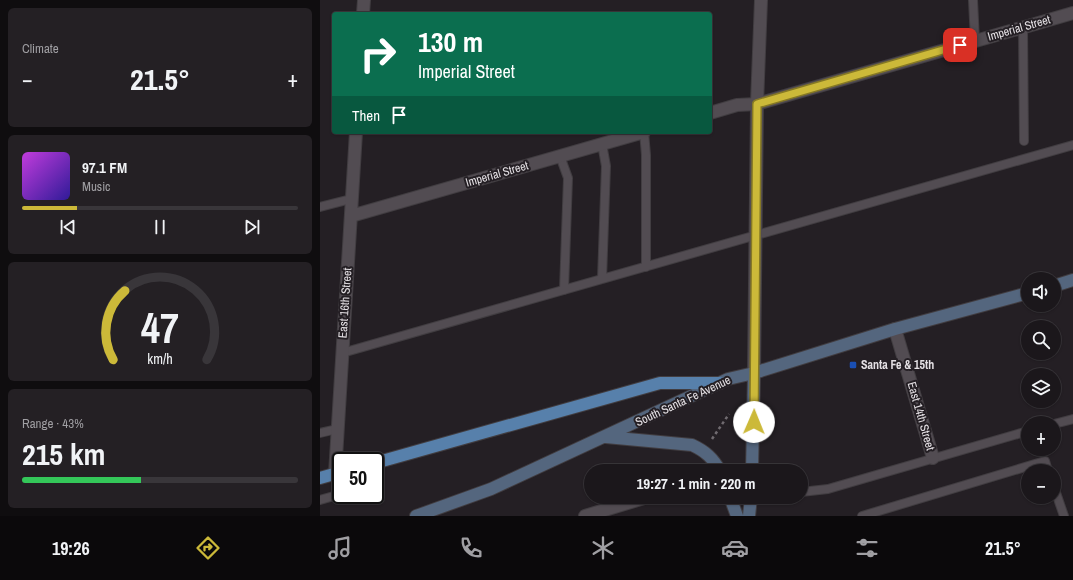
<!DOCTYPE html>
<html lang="en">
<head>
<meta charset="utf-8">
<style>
	body { margin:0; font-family:"Archivo Narrow",sans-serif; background:#242024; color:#f1f3f6; height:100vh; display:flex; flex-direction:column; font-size:15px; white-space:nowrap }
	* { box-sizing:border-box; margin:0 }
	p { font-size:13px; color:#a09fa3 }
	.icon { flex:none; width:22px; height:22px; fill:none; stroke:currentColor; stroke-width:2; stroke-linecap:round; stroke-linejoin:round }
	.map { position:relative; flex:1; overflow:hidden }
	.sheet { display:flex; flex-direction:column; gap:8px; padding:8px; background:#0f0d0f; width:320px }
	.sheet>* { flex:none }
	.hud { position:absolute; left:12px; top:12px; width:380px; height:122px; border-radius:4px; box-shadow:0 1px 3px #0004,0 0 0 1px #39363a; background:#0b6e4f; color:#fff; overflow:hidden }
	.tools { position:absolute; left:701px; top:272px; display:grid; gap:8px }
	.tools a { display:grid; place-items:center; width:40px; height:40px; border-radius:50%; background:#1b171b; box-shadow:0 1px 3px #0004,0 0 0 1px #39363a; font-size:20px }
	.speed { position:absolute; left:12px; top:452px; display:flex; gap:8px; font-size:20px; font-weight:700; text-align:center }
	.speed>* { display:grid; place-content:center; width:52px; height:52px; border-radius:50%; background:#1b171b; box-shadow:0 1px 3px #0004,0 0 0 1px #39363a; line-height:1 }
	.speed .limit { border:2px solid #111; border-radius:6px; background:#fff; color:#111 }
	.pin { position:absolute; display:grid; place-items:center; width:34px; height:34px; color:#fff; margin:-17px; border-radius:8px; box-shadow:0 2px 6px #0006 }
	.me { position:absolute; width:44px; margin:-22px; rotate:1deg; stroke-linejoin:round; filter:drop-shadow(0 0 3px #0008) }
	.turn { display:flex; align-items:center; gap:14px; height:84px; padding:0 20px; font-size:18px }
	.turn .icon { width:52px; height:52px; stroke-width:2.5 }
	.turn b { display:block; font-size:28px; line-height:34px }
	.then { display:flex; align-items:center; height:38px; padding:0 20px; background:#0003; gap:8px; font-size:15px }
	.big { font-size:30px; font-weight:800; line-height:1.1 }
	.sheet .widget { flex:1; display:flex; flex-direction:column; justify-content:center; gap:6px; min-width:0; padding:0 14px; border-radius:6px; background:#242024 }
	.sheet .dial { align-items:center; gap:0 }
	.dial svg { height:104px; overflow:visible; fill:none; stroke:#39363a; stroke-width:7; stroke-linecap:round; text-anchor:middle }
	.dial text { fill:#f1f3f6; stroke:none }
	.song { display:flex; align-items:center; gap:12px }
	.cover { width:48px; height:48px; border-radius:6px; background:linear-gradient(135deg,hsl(290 70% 55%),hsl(250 70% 35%)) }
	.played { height:4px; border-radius:2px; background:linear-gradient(90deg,#ccb939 20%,#39363a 20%) }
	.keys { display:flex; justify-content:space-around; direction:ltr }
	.heat { display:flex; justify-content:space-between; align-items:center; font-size:22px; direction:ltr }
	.charge { height:6px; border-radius:3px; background:linear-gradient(90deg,#34c759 43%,#39363a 0) }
	.trip { position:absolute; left:264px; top:464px; width:224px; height:40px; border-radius:20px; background:#1b171b; box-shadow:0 1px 3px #0004,0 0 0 1px #39363a; font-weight:800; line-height:40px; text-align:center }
	.menu { display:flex; height:64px; justify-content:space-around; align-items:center; background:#0b090b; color:#a09fa3 }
	.menu .icon { width:28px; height:28px }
	.menu .selected { color:#ccb939 }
	.menu b { font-size:18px; color:#f1f3f6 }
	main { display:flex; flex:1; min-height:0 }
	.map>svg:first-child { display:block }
</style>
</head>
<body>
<main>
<section class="sheet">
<div class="widget"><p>Climate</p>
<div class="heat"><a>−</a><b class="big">21.5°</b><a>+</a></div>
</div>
<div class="widget">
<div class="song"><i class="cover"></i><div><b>97.1 FM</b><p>Music</p></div></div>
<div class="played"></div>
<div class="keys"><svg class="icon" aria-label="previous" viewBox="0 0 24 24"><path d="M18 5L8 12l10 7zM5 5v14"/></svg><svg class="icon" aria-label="pause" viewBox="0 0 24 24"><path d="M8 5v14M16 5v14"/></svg><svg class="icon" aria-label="next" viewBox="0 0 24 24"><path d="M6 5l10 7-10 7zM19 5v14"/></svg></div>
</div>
<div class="widget dial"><svg viewBox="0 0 100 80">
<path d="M14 69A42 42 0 1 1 86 69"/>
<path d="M14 69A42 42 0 0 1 23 16" stroke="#ccb939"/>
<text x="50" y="56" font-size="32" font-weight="700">47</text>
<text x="50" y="72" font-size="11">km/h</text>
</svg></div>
<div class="widget"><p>Range · 43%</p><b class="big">215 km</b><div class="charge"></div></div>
</section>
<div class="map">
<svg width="753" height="516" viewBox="0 0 753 516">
	<rect width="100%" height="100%" fill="#241f24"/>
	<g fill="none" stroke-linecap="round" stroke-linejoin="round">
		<defs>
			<path id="service" d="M653,0L655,41
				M703,27L704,141
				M324,132L326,155V267
				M240,156L248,178L244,290
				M0,207L31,199
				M282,279L286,166L282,144
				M22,353L753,145
				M734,424L753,419
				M0,433L17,429
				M734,487L744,516
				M481,492L508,489L708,431
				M0,500L21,494
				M542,516L725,461L728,471"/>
			<path id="minor" d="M43,14L44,0
				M390,113L417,105L437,104L753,13
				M31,216L324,132
				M575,329L613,458
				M15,474L36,132
				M265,516L324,498"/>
			<path id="tertiary" d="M434,373L437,104L441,0"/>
			<path id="secondary" d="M734,286L753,280
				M286,437L372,445C385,451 393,458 400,471
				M432,471L434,373
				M410,497L417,516
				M96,516L171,489L408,379L434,373L575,329L708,293
				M429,516L431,497"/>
			<path id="primary" d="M55,463L340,383H400
				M0,478L21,472"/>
		</defs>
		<use href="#service" stroke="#413d41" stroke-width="10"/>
		<use href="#minor" stroke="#413d41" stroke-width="14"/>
		<use href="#tertiary" stroke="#413d41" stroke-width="14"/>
		<use href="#secondary" stroke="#413d41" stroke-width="14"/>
		<use href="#primary" stroke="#413d41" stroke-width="14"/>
		<path stroke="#706b70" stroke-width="2.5" stroke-dasharray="3 3" stroke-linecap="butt" d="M392,439L409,414
			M308,467L310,471"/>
		<use href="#service" stroke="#524c52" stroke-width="8"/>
		<use href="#minor" stroke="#524c52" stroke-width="12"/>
		<use href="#tertiary" stroke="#524c52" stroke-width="12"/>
		<use href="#secondary" stroke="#54667e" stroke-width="12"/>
		<use href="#primary" stroke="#5780ab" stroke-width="12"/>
	</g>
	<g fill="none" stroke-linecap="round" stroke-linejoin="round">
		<defs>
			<path id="route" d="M434,422L437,104L640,45"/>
		</defs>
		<use href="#route" stroke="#857825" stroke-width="10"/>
		<use href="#route" stroke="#ccb939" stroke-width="7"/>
	</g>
	<rect fill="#1a4fb4" stroke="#241f24" stroke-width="1.5" x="529" y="361" width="8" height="8" rx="2"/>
	<g text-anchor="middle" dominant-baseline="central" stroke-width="4" stroke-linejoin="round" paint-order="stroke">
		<g font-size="12" fill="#e4e0e4" stroke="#241f24">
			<text transform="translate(699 28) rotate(-16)">Imperial Street</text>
			<text transform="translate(177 174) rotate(-16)">Imperial Street</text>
			<text transform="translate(25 303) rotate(-86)">East 16th Street</text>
			<text transform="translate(363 401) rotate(-25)">South Santa Fe Avenue</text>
			<text transform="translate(601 416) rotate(74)">East 14th Street</text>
		</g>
		<g font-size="12" font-weight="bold" fill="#e4e0e4" stroke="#241f24" text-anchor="start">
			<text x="541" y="365">Santa Fe &amp; 15th</text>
		</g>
	</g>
</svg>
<div class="tools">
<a><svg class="icon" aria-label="sound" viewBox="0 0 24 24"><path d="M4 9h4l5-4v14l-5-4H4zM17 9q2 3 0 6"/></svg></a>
<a><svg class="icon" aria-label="search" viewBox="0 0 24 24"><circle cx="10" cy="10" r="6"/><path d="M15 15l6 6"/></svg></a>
<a><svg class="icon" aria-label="layers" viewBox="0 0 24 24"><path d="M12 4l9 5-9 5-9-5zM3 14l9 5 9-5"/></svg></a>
<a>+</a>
<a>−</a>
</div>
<div class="speed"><div class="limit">50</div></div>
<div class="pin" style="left:640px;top:45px;background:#d93025"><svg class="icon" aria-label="arrive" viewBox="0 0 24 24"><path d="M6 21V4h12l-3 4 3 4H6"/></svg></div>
<svg class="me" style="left:434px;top:422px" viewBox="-20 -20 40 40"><circle r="19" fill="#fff"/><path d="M0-13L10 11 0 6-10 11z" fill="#ccb939"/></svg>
<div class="trip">19:27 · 1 min · 220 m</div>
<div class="hud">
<div class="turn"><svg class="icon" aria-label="right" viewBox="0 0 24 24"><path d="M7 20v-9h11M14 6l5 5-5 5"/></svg><div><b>130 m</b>Imperial Street</div></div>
<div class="then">Then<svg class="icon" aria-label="arrive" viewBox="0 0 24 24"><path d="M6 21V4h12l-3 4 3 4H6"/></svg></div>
</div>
</div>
</main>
<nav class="menu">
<b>19:26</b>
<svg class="icon selected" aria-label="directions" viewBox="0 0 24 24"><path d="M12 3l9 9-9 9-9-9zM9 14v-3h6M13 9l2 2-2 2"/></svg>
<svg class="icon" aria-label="music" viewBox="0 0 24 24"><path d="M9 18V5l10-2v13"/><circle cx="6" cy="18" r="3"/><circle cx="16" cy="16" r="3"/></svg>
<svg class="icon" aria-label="phone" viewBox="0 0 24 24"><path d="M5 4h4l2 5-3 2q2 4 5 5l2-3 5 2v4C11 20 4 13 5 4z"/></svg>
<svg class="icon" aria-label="climate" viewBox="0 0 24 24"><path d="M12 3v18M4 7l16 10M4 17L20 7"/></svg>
<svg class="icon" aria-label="car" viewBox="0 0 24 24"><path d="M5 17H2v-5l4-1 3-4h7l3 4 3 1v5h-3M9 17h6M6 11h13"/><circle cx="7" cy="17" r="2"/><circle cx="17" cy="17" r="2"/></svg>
<svg class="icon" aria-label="filters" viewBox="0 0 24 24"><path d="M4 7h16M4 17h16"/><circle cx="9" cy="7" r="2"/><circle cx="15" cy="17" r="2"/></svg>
<b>21.5°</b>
</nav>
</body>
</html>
